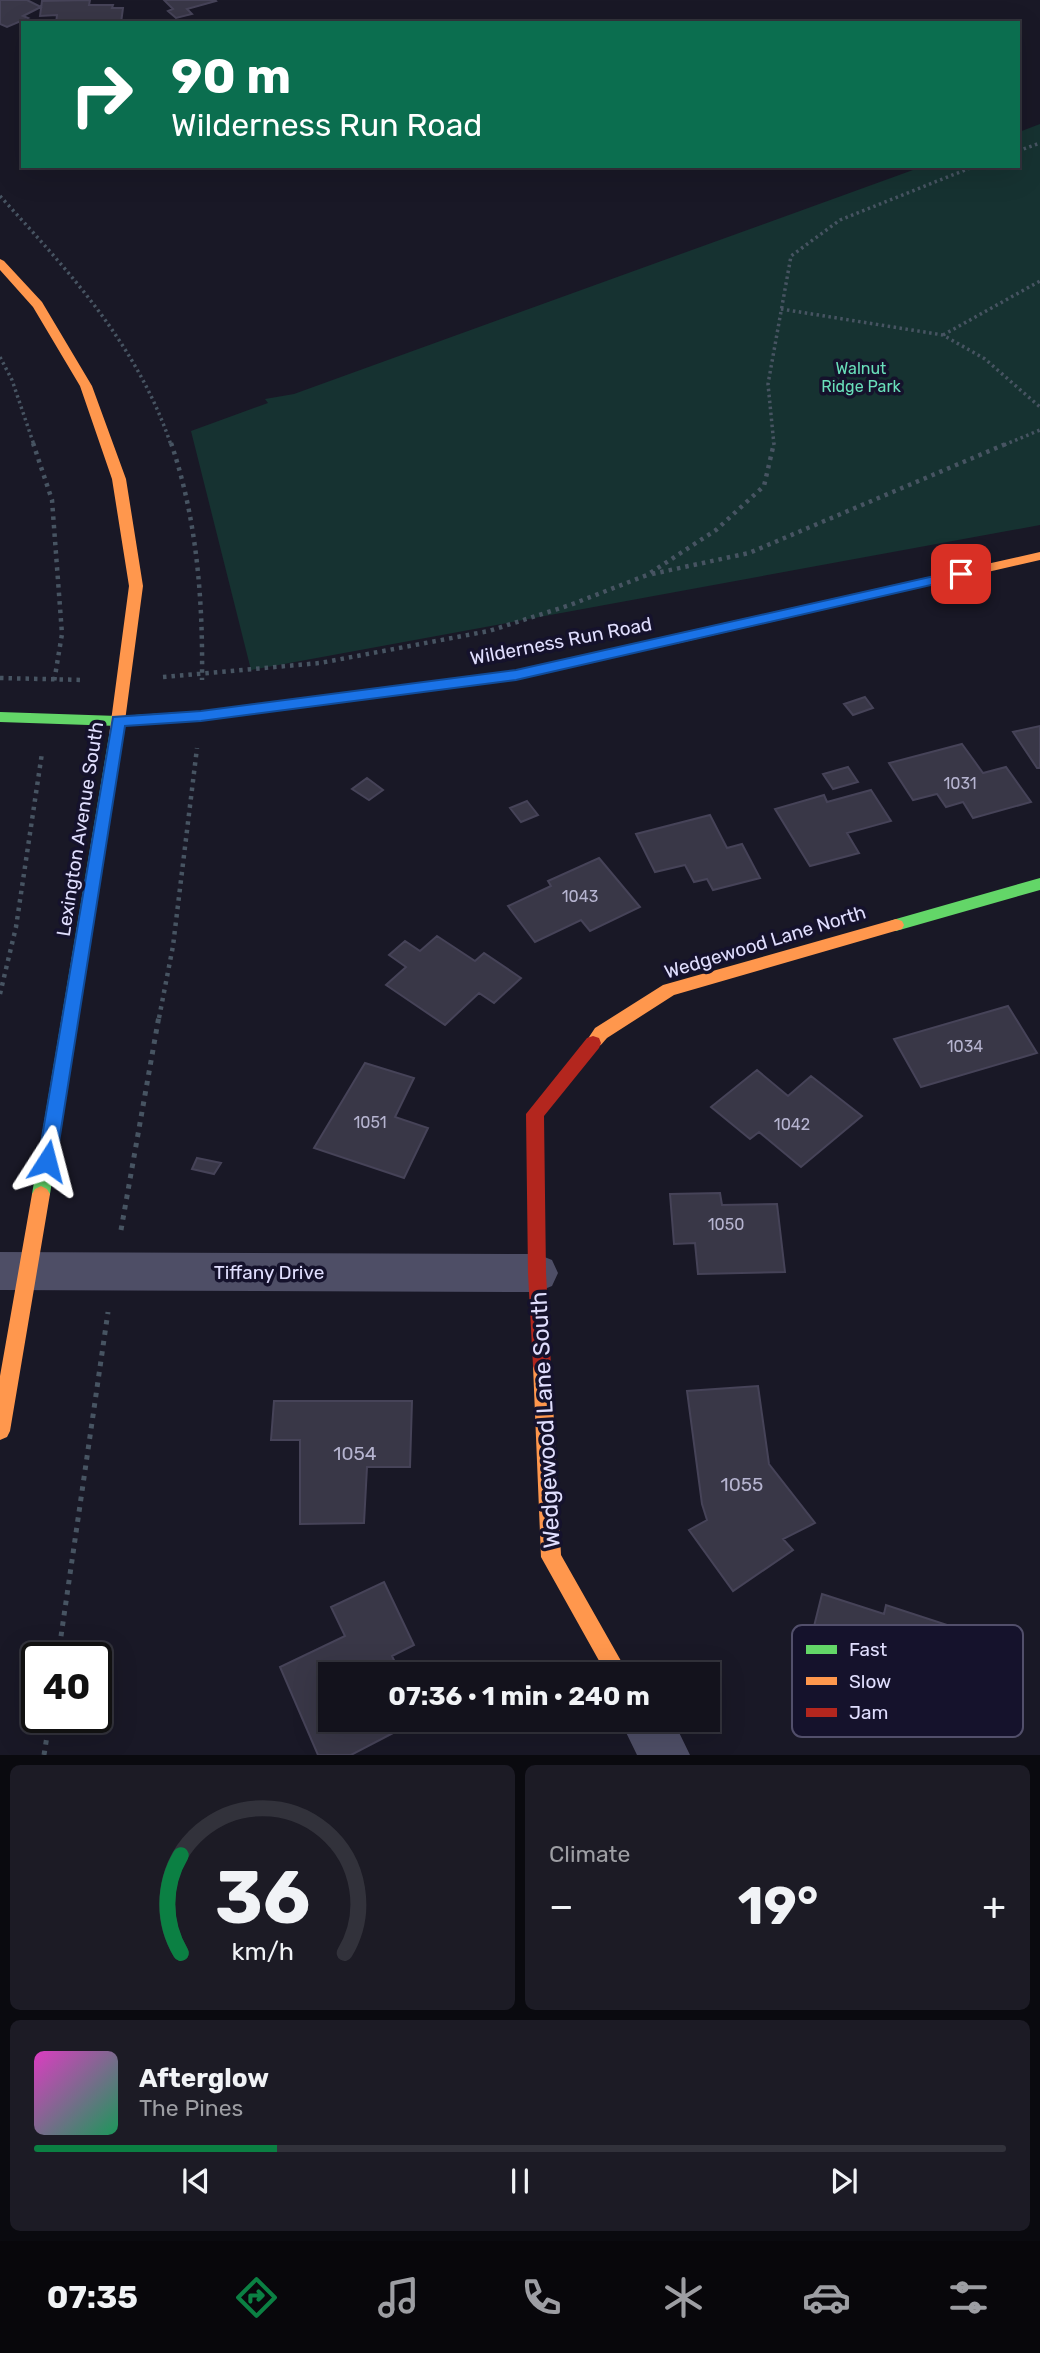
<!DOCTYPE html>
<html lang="en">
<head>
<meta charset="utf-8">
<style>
	body { margin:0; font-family:Rubik,sans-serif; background:#1c1b25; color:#f1f3f6; height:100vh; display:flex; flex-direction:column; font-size:26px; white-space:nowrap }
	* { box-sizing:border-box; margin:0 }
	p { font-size:23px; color:#9d9ea3 }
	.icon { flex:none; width:38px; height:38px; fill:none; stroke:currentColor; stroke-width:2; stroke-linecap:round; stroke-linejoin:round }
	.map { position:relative; height:1755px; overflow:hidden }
	.drawer { display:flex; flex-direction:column; gap:10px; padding:10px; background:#0a0a0f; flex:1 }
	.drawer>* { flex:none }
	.hud { position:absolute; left:21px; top:21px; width:999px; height:147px; border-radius:0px; box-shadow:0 7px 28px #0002,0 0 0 2px #32323b; background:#0b6e4f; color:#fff; overflow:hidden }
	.speed { position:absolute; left:21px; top:1642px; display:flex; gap:14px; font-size:35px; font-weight:700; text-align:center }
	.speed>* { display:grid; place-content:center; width:91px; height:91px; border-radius:50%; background:#13121c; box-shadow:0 7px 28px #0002,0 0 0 2px #32323b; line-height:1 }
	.speed .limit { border:4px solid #111; border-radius:10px; background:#fff; color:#111 }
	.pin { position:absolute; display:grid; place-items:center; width:60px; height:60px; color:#fff; margin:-30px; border-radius:14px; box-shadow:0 4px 10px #0006 }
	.me { position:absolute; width:77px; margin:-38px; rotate:9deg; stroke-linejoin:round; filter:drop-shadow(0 0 5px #0008) }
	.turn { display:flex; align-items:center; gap:24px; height:147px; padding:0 35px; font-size:32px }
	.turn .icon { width:91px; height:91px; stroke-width:2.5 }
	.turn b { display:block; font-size:49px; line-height:60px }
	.big { font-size:52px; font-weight:700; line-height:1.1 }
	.drawer .card { flex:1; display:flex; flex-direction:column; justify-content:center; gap:10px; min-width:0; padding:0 24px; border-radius:10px; background:#1c1b25 }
	.drawer .dial { align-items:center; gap:0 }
	.dial svg { height:182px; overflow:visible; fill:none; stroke:#32323b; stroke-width:7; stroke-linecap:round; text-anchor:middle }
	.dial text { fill:#f1f3f6; stroke:none }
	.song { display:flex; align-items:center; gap:21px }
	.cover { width:84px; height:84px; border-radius:10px; background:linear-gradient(135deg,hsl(310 70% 55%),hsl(150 70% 35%)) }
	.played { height:7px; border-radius:4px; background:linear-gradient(90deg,#0b8043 25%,#32323b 25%) }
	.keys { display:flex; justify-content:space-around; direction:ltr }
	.heat { display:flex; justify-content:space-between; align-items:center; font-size:38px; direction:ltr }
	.drawer .tiles { flex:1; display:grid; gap:10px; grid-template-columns:1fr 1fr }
	.card:last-child { grid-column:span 2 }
	.trip { position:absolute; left:318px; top:1662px; width:402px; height:70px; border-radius:0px; background:#13121c; box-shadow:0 7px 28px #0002,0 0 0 2px #32323b; font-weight:700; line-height:70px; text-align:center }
	.menu { display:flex; height:112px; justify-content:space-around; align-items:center; background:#08070b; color:#9d9ea3 }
	.menu .icon { width:49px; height:49px }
	.menu .selected { color:#0b8043 }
	.menu b { font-size:32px; color:#f1f3f6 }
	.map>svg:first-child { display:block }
</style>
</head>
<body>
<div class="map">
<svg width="1040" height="1755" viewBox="0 0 1040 1755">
	<rect width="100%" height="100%" fill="#191826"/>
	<path fill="#163231" d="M1040,124V525L251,670L191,431L268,403L265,399L294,394L924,166H1018L1019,132Z"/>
	<path fill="#393747" stroke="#464358" stroke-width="2" d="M0,0H27L41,7L23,16L28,18L7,27L0,24Z
		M90,0L89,5H113L112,8H123L121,23H56L57,15L40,16L42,1Z
		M164,0H215L216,1L187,9L192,14L176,18L168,11L173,9Z
		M865,697L873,708L853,715L844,704Z
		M1040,726V768H1037L1013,732Z
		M962,744L983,773L1006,767L1031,802L973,818L963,802L946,807L937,794L913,800L889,763Z
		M848,767L858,782L833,789L823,774Z
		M367,778L383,790L369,800L352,789Z
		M871,790L891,821L847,833L859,853L810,866L775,809L824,795L827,802Z
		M527,801L538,815L521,822L510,808Z
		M710,815L727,848L742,844L760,878L713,890L707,879L694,882L685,865L655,872L636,834Z
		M599,858L640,907L590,931L581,920L535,942L508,906L551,886L548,881Z
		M437,936L475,961L484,953L521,978L494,1003L479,993L445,1025L386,985L406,967L389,955L405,941L420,951Z
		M1008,1006L1037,1053L921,1087L894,1039Z
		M365,1063L414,1078L395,1117L428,1128L404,1178L314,1148Z
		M757,1070L788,1096L811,1076L862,1116L801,1167L759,1132L750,1139L711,1107Z
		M197,1158L221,1163L214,1174L192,1169Z
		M720,1193L722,1205L777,1204L785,1272L698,1274L695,1243L674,1244L670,1194Z
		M758,1386L769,1464L815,1523L783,1539L793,1550L733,1591L689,1530L707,1520L702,1504L687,1391Z
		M274,1401H412L410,1467H367L364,1523L300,1524V1440H271Z
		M384,1582L414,1645L392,1656L401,1675H331V1720H418L351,1755H318L280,1667L345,1636L331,1607Z
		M822,1594L884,1614L886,1605L999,1642L985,1712L880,1677L871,1715L798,1691Z"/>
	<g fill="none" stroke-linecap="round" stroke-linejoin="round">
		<path stroke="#475462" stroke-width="3.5" stroke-dasharray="2.5 3.5" stroke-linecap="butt" d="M1018,151L1040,143
			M0,196C70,273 137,344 171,445
			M781,309L943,335L985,359L1040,407
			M943,335L1040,281
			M0,357L12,380L34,445
			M774,445L768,384L791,256L840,220L975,166
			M1004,445L1040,430"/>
		<path stroke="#475462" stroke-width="4.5" stroke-dasharray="3.5 5" stroke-linecap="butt" d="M33,443L52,500L62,634L54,682
			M171,443C197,519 203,600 202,680
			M652,574L749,553L1008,443
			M163,677L320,663L489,631L570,605L647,575L716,530L764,486L774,443
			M0,678L85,680
			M0,994L16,927L42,753
			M159,1018L173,946L197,748"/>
		<path stroke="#475462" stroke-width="5" stroke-dasharray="4.5 6" stroke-linecap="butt" d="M121,1230L159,1016
			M58,1657L108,1312
			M44,1755L50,1717"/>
		<path fill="#4e4e66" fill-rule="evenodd" d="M0,1252L537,1254L552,1260L558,1273L552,1286L537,1292L0,1290Z
			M620,1720H673L690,1755H637Z"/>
		<path fill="#63d668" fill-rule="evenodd" d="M675,634L680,636L682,639L680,642L516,680L201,721L118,726L0,722V712L118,716L201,711L516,670Z
			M116,731L123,736L50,1194L47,1199L41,1202L35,1199L32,1194L109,736Z
			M1040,878V890L896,931L890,929L888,925L890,921L896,919Z"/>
		<path fill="#ff974d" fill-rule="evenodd" d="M0,259L4,261L42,302L92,386L126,479L143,586L123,736L116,741L109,736L129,586L112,479L80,386L33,307L0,270Z
			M1040,552V560L675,644L668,639L675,634Z
			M896,919L902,921L904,925L902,929L674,995L607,1038C601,1045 597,1051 587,1048L585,1043L595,1028L663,985Z
			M41,1186L47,1189L50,1194L10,1431L7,1437L0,1440V1376L32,1194L35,1189Z
			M542,1357L549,1360L551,1366L561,1555L629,1675H607L541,1557L533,1366L535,1360Z"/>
		<path fill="#b3261e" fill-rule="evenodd" d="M593,1036L599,1038L601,1043L599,1048L544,1116L546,1273L551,1366L549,1372L542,1375L535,1372L533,1366L528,1273L526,1114L587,1038Z"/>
	</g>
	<path fill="#1a73e8" stroke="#114b97" stroke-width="2" d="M961,570L966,571V577L516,680L201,721L125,726L56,1161L53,1166L47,1168L41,1166L38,1161L113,717L201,711L516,670Z"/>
	<g text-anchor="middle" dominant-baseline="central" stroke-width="7" stroke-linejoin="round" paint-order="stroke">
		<g font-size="16" fill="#69dfba" stroke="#15122c">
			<text x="861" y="368">Walnut<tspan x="861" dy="18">Ridge Park</tspan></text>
		</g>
		<g font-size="16" fill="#b6b4d0">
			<text x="960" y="783">1031</text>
			<text x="580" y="896">1043</text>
			<text x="965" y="1046">1034</text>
			<text x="370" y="1122">1051</text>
			<text x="792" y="1124">1042</text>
			<text x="726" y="1224">1050</text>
		</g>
		<g font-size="19" fill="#e0defe" stroke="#15122c">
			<text transform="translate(561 641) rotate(-11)">Wilderness Run Road</text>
			<text transform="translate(80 829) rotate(-81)">Lexington Avenue South</text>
			<text transform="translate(765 942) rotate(-17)">Wedgewood Lane North</text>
			<text x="269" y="1272">Tiffany Drive</text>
		</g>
		<g font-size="19" fill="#b6b4d0">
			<text x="355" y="1453">1054</text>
			<text x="742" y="1484">1055</text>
		</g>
		<g font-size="23" fill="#e0defe" stroke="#15122c">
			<text transform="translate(545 1420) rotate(-93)">Wedgewood Lane South</text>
		</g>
	</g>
	<rect x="792" y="1625" width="231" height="112" rx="10" fill="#15122c" stroke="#524f6b" stroke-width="2"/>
	<rect x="806" y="1645" width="31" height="9" fill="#63d668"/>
	<rect x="806" y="1677" width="31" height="8" fill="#ff974d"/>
	<rect x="806" y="1708" width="31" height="9" fill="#b3261e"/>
	<g font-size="19" fill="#e0defe">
		<text x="849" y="1656">Fast</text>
		<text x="849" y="1688">Slow</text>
		<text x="849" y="1719">Jam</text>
	</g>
</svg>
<div class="speed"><div class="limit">40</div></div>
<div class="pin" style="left:961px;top:574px;background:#d93025"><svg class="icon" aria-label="arrive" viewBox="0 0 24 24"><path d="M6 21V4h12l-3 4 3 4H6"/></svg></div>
<svg class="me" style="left:47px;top:1161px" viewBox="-20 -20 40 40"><path d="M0-17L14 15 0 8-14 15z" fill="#1a73e8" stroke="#fff" stroke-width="4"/></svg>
<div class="trip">07:36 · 1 min · 240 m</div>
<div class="hud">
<div class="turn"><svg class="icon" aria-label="right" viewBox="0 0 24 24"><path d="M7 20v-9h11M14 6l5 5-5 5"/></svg><div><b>90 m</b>Wilderness Run Road</div></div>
</div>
</div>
<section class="drawer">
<div class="tiles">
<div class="card dial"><svg viewBox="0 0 100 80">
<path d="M14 69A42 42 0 1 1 86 69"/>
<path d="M14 69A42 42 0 0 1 14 26" stroke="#0b8043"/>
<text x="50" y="56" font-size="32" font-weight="700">36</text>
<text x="50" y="72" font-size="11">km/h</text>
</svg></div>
<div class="card"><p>Climate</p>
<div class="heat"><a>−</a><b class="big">19°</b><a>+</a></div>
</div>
<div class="card">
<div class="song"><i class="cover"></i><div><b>Afterglow</b><p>The Pines</p></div></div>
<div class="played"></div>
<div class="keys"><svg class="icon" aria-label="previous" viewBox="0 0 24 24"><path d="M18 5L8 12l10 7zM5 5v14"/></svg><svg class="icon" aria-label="pause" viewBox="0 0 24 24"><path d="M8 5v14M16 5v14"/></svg><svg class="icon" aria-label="next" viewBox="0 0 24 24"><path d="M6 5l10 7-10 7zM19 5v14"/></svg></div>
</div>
</div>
</section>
<nav class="menu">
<b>07:35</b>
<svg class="icon selected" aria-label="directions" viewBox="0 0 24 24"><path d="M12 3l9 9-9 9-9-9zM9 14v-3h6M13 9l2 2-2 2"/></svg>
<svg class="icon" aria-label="music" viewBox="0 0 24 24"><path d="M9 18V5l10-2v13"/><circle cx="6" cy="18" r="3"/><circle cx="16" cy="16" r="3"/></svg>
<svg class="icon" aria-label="phone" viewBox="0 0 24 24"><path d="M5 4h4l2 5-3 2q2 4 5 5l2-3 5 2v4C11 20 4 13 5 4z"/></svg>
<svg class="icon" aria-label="climate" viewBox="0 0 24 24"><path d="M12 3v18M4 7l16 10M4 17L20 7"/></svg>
<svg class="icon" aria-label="car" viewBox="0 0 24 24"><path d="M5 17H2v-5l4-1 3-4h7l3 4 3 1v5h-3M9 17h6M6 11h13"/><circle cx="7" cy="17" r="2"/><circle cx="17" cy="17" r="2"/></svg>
<svg class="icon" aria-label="filters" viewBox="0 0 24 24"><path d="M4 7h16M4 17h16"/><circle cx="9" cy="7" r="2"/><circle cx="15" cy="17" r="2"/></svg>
</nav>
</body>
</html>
